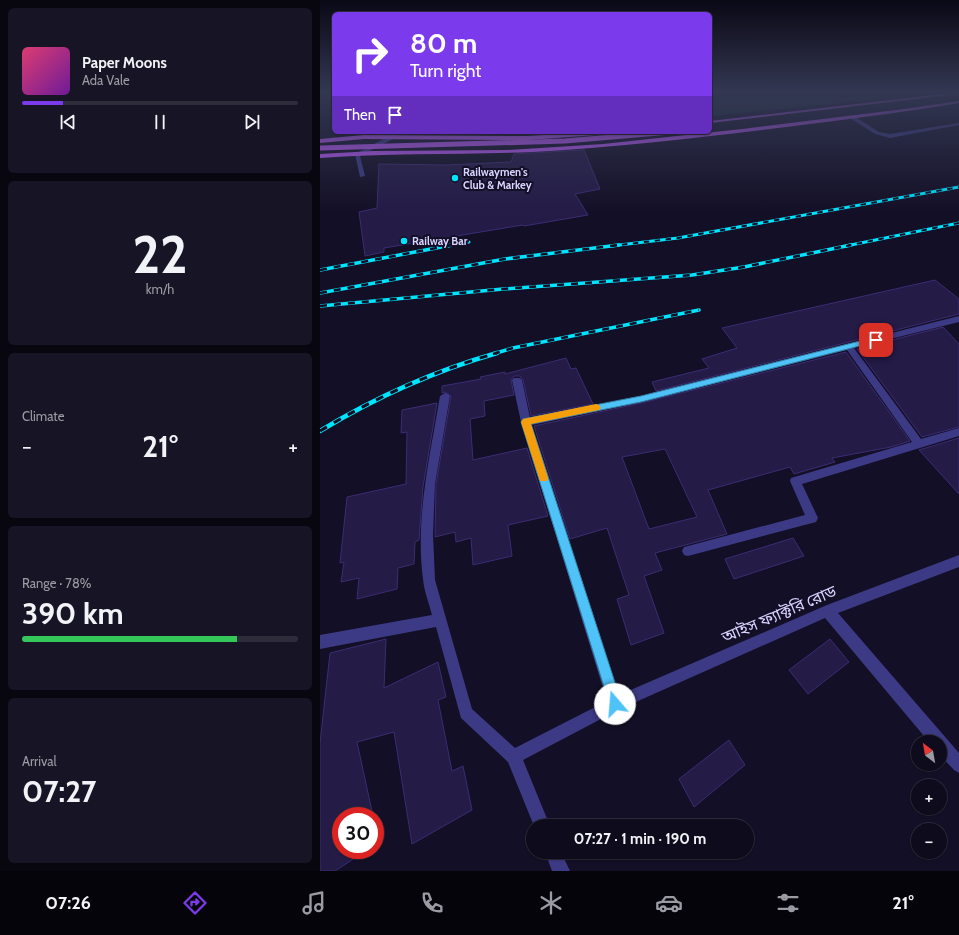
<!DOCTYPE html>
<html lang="en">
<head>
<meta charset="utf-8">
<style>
	body { margin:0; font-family:Cabin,"Noto Sans Bengali",sans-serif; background:#171425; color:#f1f3f6; height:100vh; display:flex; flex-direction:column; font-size:15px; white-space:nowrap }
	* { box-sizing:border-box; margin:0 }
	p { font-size:13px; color:#9b9ba3 }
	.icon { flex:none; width:22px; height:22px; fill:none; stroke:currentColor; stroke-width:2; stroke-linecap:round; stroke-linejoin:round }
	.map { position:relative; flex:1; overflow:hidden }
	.details { display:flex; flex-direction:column; gap:8px; padding:8px; background:#08060f; width:320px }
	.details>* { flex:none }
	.banner { position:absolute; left:12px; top:12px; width:380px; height:122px; border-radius:6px; box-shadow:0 1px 3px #0004,0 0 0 1px #2e2b3b; background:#7c3aed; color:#fff; overflow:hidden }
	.needle { width:26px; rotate:329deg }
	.tools { position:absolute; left:591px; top:735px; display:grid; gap:8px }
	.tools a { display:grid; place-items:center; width:36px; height:36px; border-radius:50%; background:#0e0b1c; box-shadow:0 1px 3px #0004,0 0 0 1px #2e2b3b; font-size:20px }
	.speed { position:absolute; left:12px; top:807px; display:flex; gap:8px; font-size:20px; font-weight:700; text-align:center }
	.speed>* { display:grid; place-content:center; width:52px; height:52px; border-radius:50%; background:#0e0b1c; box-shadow:0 1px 3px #0004,0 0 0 1px #2e2b3b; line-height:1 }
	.speed .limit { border:6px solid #d22; background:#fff; color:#111 }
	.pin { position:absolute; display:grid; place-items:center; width:34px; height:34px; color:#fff; margin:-17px; border-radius:8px; box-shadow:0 2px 6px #0006 }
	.me { position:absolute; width:44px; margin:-22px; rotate:342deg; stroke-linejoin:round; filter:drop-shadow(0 0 3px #0008) }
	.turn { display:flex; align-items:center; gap:14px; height:84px; padding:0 12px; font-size:18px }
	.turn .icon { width:52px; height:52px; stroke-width:2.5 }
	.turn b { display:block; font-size:28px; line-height:34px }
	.then { display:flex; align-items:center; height:38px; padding:0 12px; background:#0003; gap:8px; font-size:15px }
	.big { font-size:30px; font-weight:700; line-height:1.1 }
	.details .card { flex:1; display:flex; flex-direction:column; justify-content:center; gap:6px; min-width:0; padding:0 14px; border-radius:6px; background:#171425 }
	.details .dial { align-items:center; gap:0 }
	.dial b { font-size:52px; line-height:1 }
	.song { display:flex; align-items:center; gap:12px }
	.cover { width:48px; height:48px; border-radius:6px; background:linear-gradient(135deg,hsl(340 70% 55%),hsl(280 70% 35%)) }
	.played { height:4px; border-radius:2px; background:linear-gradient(90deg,#7c3aed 15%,#2e2b3b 15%) }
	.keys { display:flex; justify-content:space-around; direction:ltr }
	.heat { display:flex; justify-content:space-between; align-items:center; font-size:22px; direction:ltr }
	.charge { height:6px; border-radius:3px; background:linear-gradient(90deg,#34c759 78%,#2e2b3b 0) }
	.trip { position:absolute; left:206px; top:819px; width:228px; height:40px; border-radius:20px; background:#0e0b1c; box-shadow:0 1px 3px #0004,0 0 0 1px #2e2b3b; font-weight:700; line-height:40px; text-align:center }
	.tabs { display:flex; height:64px; justify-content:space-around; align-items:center; background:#06040b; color:#9b9ba3 }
	.tabs .icon { width:28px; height:28px }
	.tabs .current { color:#7c3aed }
	.tabs b { font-size:18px; color:#f1f3f6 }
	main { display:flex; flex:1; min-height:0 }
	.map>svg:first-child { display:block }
</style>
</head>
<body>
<main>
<section class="details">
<div class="card">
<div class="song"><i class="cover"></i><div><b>Paper Moons</b><p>Ada Vale</p></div></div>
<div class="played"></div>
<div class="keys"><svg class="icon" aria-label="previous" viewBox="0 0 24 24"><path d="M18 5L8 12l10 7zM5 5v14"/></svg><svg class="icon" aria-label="pause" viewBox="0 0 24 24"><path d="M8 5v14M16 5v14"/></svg><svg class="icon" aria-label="next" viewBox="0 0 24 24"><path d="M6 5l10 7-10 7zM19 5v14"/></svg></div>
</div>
<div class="card dial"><b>22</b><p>km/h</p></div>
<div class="card"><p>Climate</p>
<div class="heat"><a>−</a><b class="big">21°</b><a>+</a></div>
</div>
<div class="card"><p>Range · 78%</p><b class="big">390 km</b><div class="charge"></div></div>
<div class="card"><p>Arrival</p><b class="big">07:27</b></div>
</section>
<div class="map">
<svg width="639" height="871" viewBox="0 0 639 871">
	<rect width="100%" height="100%" fill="#130f26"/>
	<path fill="#12302f" d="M390,91H596L548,100L390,116Z"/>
	<path fill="#241b47" stroke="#3b2d73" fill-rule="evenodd" d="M264,150L280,189L255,194L268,215L204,226L203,225L64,248V252L45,256L39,212L57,208L59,164L125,165L191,162L194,154Z
		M615,280L639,299V314L336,391L332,382L389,368L382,359L417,348L402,328Z
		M623,327L639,344V427L602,437L537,349Z
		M526,352L590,441L571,447L512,458L515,462L474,474L470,467L388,490L407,534L335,553L342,570L324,576L344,633L311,645L297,599L309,595L287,528L250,539L214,426L321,403ZM345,449L377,517L329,529L302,457Z
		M246,358L251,369L256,368L273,404L211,416L203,380L200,376H194L191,380L194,395L164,401L165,416L150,419L153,460L207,448L228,516L188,525L192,556L153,565L151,538L136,542L135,532L115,537L116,484L131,396L125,392L122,393V386L161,379L160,377L185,372V374Z
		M117,403L103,487L99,540L95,542L94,564L78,568L77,589L37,599L39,578L21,582L24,562L20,563L27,497L86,484L87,432L81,433L82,410Z
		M639,438V494L599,450Z
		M473,538L484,556L414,579L405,559Z
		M66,639L64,688L118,662L126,697L118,700L132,771L143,766L152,810L92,844L74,732L37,742L53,816H21V850H47L15,871H0V743L10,653Z
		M510,639L529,662L488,694L469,670Z
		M409,740L425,765L374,807L359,779Z"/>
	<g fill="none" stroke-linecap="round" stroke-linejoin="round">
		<path fill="#3d3a85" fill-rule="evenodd" d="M530,116H534L559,132L570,134L639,123V125L570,138L555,134L530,118Z
			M56,132H64L44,139L41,137Z
			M77,132H83L73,139L40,156L45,176L40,177L35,154Z
			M639,316V322L534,348L601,439L639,428V436L482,484L498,518L496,522L368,556L364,555L362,551L364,547L368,546L485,515L470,481L471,478L592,442L527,350L321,402L212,425L299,695L507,605L639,555V567L518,613L639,753V773L634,770L620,755V742H609L505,618L300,709L203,760L230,826H214L188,762L141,718L116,627L0,649V635L112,615C109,603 104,591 103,579C95,518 110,456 120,396L125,393L128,394L130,396L115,484L113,535L115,580L152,709L195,748L287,701L201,422L192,380L194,378H200L202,380L210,418L321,396Z
			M225,852H241L250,871H232Z"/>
		<path fill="#c25bff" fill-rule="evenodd" d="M639,92V94L390,123V121Z
			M639,101V103C587,112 535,118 482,125C393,136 303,147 213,152C142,155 71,153 0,158V154L53,151L186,150L283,144L422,129L584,109Z
			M269,132H293L290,134L208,140L44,139L0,143V139L44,135L208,136Z"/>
		<defs>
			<path id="rail-far2" d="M127,246L149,242
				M291,246L358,238L639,187
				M526,246L639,223"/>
			<path id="rail-far1" d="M0,270L132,245
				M0,293L185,259L299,245
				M0,306L183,289L372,275L424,267L531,245
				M173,354L193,348L379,310"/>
			<path id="rail" d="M0,431C56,397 114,371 177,353"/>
		</defs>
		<use href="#rail-far2" stroke="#00e5ff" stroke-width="3"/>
		<use href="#rail-far1" stroke="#00e5ff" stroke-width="3.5"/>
		<use href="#rail" stroke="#00e5ff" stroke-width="4.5"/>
		<use href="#rail-far2" stroke="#130f26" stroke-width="2" stroke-dasharray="5.5" stroke-linecap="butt"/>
		<use href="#rail-far1" stroke="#130f26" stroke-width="2.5" stroke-dasharray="7" stroke-linecap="butt"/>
		<use href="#rail" stroke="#130f26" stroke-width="3" stroke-dasharray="8" stroke-linecap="butt"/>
		<path stroke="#c25bff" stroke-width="5" d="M0,148L245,141L351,132"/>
	</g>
	<linearGradient id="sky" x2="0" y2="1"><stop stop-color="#0a0815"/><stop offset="0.43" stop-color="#333752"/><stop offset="1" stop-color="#333752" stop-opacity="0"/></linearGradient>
	<rect width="639" height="213" fill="url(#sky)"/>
	<path fill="#4fc3f7" stroke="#337fa1" d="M556,337L560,340L559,341L321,402L211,424L302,704L300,709L295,711L291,709L201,422L203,419L321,396Z"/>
	<path fill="#f59e0b" d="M276,404L279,405L281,408L279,410L211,424L228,478L227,481H220L201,422L203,419Z"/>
	<g fill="#00e5ff" stroke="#130f26" stroke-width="1.5">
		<circle cx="135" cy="178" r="4"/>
		<circle cx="84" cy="241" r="4"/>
	</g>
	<g text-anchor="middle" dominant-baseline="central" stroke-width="4" stroke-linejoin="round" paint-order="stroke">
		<g font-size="11" font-weight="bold" fill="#d9d4ff" stroke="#130f26" text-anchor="start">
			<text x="143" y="172">Railwaymen's<tspan x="143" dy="13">Club &amp; Markey</tspan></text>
			<text x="92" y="241">Railway Bar</text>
		</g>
		<g font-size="16" fill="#d9d4ff" stroke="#130f26">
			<text transform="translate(459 614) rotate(-23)">আইস ফ্যাক্টরি রোড</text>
		</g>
	</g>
</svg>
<div class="tools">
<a><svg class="needle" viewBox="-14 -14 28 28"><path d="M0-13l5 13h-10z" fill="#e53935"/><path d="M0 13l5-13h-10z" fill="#9b9ba3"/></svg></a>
<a>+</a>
<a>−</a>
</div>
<div class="speed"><div class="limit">30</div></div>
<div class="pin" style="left:556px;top:340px;background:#d93025"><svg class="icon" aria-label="arrive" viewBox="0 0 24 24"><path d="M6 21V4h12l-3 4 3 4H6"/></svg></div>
<svg class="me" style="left:295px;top:704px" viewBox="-20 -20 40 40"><circle r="19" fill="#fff"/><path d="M0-13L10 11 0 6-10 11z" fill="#4fc3f7"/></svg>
<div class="trip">07:27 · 1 min · 190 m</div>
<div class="banner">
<div class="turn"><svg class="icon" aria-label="right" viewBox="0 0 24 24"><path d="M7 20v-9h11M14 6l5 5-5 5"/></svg><div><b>80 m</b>Turn right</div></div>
<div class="then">Then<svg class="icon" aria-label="arrive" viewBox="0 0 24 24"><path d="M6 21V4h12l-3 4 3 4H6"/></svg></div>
</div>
</div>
</main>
<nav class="tabs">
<b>07:26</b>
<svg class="icon current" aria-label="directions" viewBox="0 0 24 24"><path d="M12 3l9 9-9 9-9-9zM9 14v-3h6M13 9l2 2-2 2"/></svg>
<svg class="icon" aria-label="music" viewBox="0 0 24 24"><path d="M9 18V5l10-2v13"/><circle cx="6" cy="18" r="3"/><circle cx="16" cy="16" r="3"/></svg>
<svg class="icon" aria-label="phone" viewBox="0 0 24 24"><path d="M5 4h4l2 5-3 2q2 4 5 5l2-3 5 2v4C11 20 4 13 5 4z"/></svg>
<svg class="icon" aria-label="climate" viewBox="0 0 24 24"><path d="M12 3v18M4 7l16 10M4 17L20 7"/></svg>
<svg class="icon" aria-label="car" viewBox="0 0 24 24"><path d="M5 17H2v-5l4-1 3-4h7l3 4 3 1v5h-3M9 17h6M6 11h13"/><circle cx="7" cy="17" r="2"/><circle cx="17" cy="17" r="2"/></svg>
<svg class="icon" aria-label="filters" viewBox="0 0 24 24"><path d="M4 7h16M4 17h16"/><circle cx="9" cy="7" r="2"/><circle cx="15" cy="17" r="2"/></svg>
<b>21°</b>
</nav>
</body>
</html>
